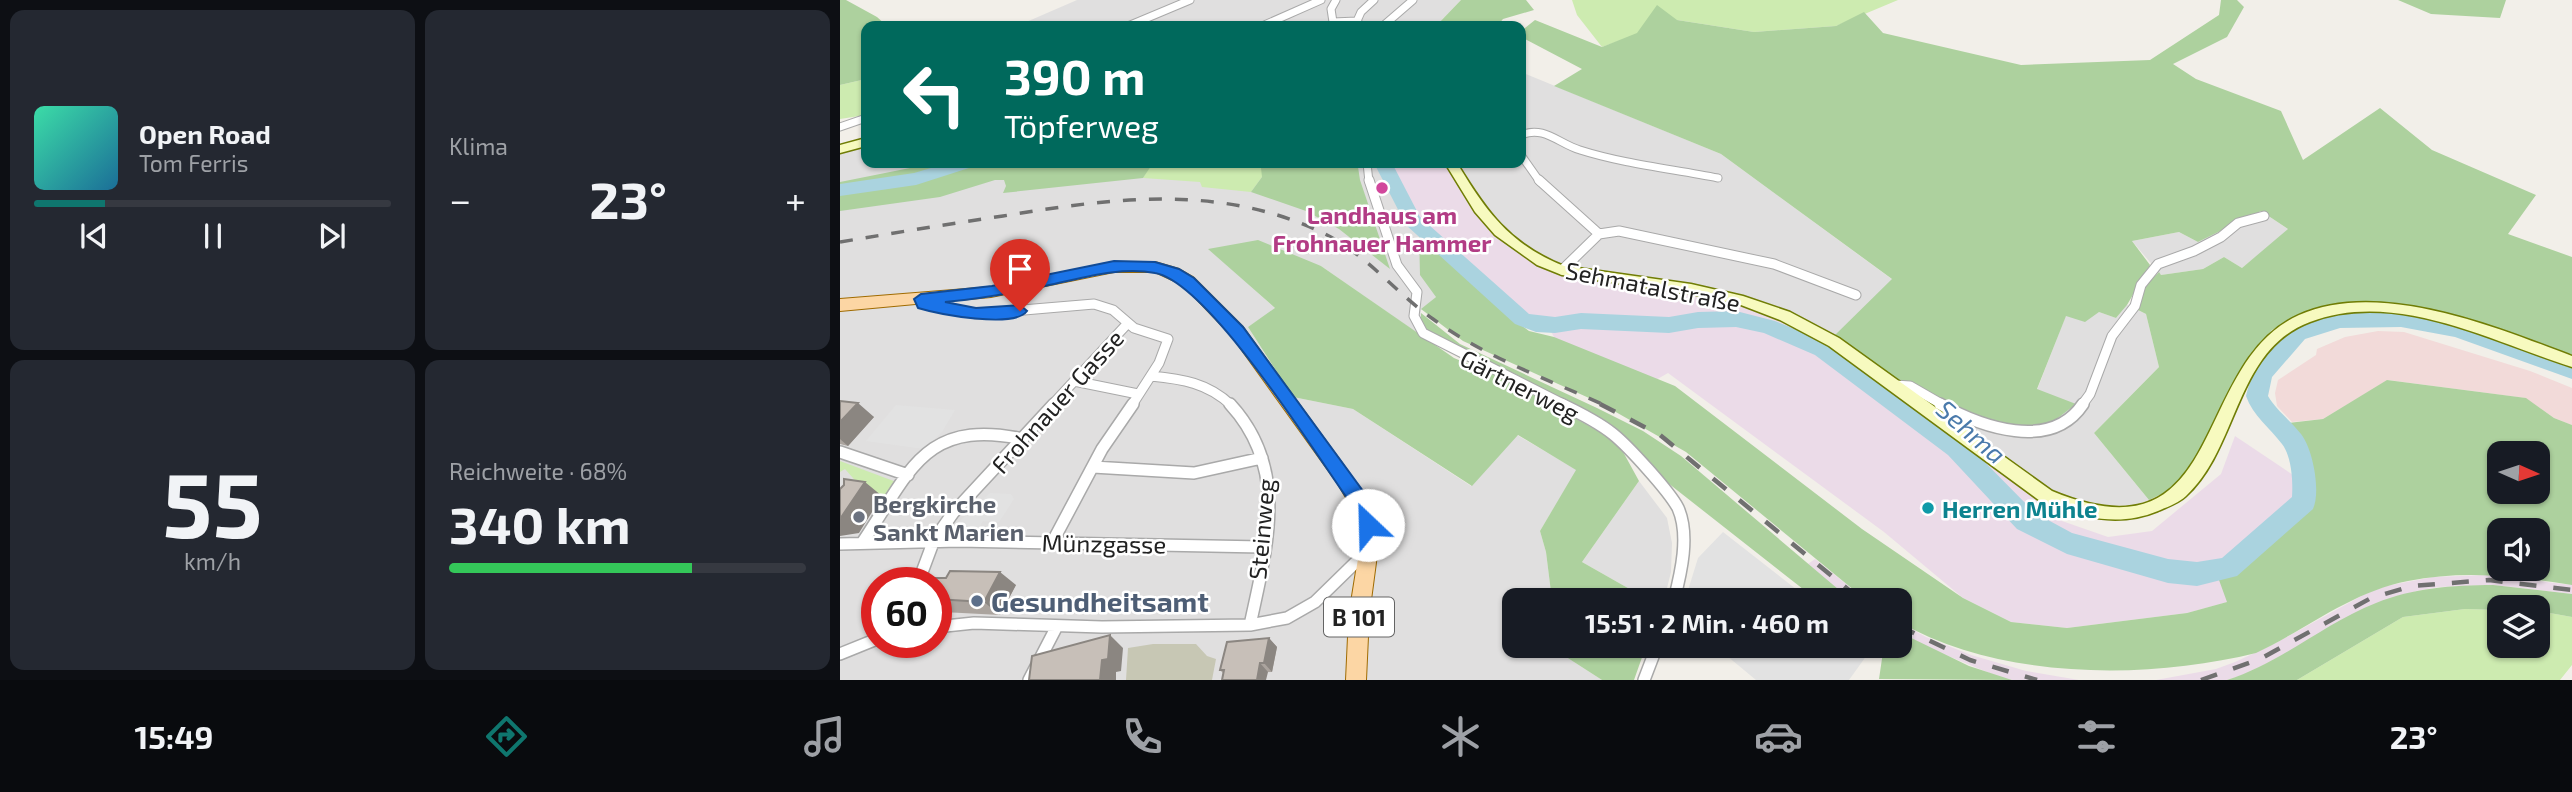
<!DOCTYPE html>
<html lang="de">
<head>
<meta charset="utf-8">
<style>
	body { margin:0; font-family:"Exo 2",sans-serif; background:#242831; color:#f1f3f6; height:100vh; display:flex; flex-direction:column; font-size:26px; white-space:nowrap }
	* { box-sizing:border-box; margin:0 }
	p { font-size:23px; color:#9ea1a6 }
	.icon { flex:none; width:38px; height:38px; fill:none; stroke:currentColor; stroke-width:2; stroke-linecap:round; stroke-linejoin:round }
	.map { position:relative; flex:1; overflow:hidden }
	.details { display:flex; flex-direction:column; gap:10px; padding:10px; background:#0d0f14; width:840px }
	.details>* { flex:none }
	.hud { position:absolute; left:21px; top:21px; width:665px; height:147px; border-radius:14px; box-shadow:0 2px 5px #0004; background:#00695c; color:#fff; overflow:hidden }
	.needle { width:46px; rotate:93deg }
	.controls { position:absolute; left:1647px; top:441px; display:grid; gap:14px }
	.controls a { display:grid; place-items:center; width:63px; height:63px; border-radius:14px; background:#171b24; box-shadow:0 2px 5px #0004; font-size:35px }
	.speed { position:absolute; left:21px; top:567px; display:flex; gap:14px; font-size:35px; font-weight:700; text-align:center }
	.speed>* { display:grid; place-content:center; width:91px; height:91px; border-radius:50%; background:#171b24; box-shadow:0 2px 5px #0004; line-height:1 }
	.speed .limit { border:10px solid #d22; background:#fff; color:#111 }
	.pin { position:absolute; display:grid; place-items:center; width:60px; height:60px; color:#fff; margin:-72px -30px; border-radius:50% 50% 50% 0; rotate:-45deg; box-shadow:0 0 7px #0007 }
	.pin .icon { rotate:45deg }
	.me { position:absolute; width:77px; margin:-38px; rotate:336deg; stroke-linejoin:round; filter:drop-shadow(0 0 5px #0008) }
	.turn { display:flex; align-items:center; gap:24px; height:147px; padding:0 28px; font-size:32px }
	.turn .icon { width:91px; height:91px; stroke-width:2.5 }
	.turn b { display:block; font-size:49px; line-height:60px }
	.big { font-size:52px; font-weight:700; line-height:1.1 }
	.details .tile { flex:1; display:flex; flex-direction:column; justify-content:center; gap:10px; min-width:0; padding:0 24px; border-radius:14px; background:#242831 }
	.details .dial { align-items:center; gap:0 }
	.dial b { font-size:91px; line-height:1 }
	.song { display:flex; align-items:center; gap:21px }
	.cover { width:84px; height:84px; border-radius:10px; background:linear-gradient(135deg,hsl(160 70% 55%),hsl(200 70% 35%)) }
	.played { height:7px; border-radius:4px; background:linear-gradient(90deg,#0f766e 20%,#363941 20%) }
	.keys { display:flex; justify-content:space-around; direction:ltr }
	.heat { display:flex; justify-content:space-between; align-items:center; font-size:38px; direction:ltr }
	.charge { height:10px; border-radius:5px; background:linear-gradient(90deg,#34c759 68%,#363941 0) }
	.details .tiles { flex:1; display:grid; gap:10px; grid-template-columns:repeat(2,1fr) }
	.trip { position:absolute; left:662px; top:588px; width:410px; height:70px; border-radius:14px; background:#171b24; box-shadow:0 2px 5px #0004; font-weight:700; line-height:70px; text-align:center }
	.tab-bar { display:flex; height:112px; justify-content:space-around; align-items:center; background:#090b0e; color:#9ea1a6 }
	.tab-bar .icon { width:49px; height:49px }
	.tab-bar .selected { color:#0f766e }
	.tab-bar b { font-size:32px; color:#f1f3f6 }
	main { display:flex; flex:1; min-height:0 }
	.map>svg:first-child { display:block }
</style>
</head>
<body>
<main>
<section class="details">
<div class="tiles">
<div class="tile">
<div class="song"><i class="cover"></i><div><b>Open Road</b><p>Tom Ferris</p></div></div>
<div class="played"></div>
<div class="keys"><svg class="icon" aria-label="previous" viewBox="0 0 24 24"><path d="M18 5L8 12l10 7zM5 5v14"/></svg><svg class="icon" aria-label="pause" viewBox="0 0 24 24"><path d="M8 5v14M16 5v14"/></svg><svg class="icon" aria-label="next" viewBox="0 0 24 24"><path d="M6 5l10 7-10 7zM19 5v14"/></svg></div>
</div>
<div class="tile"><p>Klima</p>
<div class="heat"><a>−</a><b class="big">23°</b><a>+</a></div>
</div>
<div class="tile dial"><b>55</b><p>km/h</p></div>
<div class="tile"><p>Reichweite · 68%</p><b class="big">340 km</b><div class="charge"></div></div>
</div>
</section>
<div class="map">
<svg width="1732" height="680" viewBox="0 0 1732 680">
	<rect width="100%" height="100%" fill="#f2efe9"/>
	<path fill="#e0dfdf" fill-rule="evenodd" d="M237,0H621L596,26H177Z
		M681,72L881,154L1053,280L995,336L844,292L749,280L689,262L667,246L644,223L604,163H681Z
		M26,146V163H551L582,221L579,232L596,297L581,310L580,335L481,266L369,249L436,309L408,327L453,397L513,409L631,486L677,435L737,470L700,531L706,552L712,600H674V646H719L720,653L762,680H0V153ZM37,583H96V642H37Z
		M1421,211L1449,230L1402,268L1384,257L1363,269L1321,275L1292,241L1339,232L1358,242Z
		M1287,305L1306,314L1319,367L1254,433L1309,500L1296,505L1257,506L1233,500L1206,488L1056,380L1073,384L1197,390L1226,315L1259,312L1276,318Z
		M799,481L827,518L832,543L831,572L824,600H809L742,562Z"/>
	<path fill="#f2dad9" d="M1538,331L1564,332L1690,371L1732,388V425L1714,418L1685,398L1548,380L1483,419L1452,422L1437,406L1435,393L1438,380L1476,355L1477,349L1505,337Z"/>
	<path fill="#ebdbe8" d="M551,163H604L644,223L667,246L701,267L749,280L844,292L907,306L973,334L1076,403L1222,521L1268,537L1312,531L1381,474L1395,436L1465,483L1464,502L1388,602L1347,613L1227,628L1171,622L1123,598L1044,532L828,373L800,389L748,379L714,337L704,319L686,316L656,292L582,221Z
		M975,559L1026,600H1011L968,564Z
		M1647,575L1732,585V594L1653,585L1599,587L1576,591L1403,675L1387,680H1316L1376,669L1395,662L1434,644L1525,594L1546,586L1593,577Z
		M1059,622L1086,637L1131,655L1186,671L1239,680H1172L1159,677L1084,646L1059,632Z"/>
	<path fill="#c7c7b4" d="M313,644H356L367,656L376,659L372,680H286L288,648Z"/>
	<path fill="#cdebb0" d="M732,0H1058L996,26L914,32L837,20L762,47L737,15Z
		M26,79V115L0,119V85Z
		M310,166L422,168V177L411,192L362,187L360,182L303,178Z
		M0,461L59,483L48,497L27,494L5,469L0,472Z
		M1625,609L1659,610V646H1698V611L1732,617V665L1720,680H1457L1563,617Z"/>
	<path fill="#add19e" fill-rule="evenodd" d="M0,0H6L37,17L47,26H26V79L0,85Z
		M621,0H686L694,10L663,19L657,26H596Z
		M1381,0H1397L1404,7L1387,37L1333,64L1356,79L1441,111L1463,160L1540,108L1592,150L1696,195L1668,234L1732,257V359L1551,306L1498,304L1469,311L1432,330L1403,365L1372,435L1351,467L1332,489L1309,500L1254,433L1319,367L1306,314L1298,310L1305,286L1319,272L1321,275L1363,269L1384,257L1402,268L1448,229L1421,211L1358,242L1339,232L1292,241L1310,265L1287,305L1276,318L1259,312L1245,322L1226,316L1197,389L1236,404L1214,421L1189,427L1150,424L1094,397L1073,384L1056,380L994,336L1052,279L881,154L714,86L742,69L681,37V31L695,20L762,47L797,33L817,5L837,20L914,32L996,26L1024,12L1043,33L1181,65L1310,60L1379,15Z
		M1558,0H1666L1660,18L1591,14Z
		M95,163H521L518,167L520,180L550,269L499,229L466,211L411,192L422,177L421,168L311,166L303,178L163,193L166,186L164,180H155L100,197L0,211V182Z
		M582,221L613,265L650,294L672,318L689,331L714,337L835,386L1022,529L1123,598L1171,622L1227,628L1347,613L1387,602L1375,569L1458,510L1464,502C1466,471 1460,449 1440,424L1483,419L1547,380L1686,398L1714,418L1732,425V585C1678,576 1623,570 1568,581C1511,592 1467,629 1416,653C1306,680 1161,680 1059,622V600H1026L846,452L760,403L623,341L581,309L596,297L580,275L579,232ZM1659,453H1698V492H1659ZM1659,530H1698V569H1659Z
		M418,240L481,266L614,358L666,380L771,438L782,450L799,481L742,562L809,600H712L706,552L700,531L736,470L678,435L632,486L513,409L453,397L408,327L435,308L368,249Z
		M581,313L620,344L757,408L803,431L841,456L1011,600H977L819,476L776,430L681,377L581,327Z
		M1653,585L1732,594V617L1698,611V607H1659V610L1625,609L1563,617L1457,680H1387C1441,663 1483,624 1536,603C1573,588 1612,585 1653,585Z
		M1059,632L1129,666L1172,680L1039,679L1043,652L1036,646H1059Z
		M719,646H806L794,680H762L720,653Z"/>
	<path fill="#e2e2e2" d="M56,405L115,410L102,432L84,449L26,441Z
		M150,493L171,494L174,499L159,522L143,521L136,533H107Z
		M883,532L970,600H845L858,558Z
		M875,646H1029L1032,648L1009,680H916Z"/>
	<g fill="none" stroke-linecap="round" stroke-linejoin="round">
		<path fill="#aad3df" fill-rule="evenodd" d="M108,163H135L132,167L76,185L0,196V184L74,173Z
			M534,163H552L580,217L689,314L715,317L741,313L829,317L858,312L896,311L935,321L989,343L1124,441L1195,513L1232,533L1328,559L1357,562L1382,558L1452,497C1453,482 1452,457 1442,444C1430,428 1413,416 1406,396C1412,372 1418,364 1434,346C1439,340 1446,330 1453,327C1537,284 1651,334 1732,362V379L1615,337L1561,327L1500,328L1465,339L1432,377L1428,396C1436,410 1451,421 1461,434C1473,449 1481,492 1473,509L1397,576L1357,586L1328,583L1227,554L1177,529L1108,455L975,355L924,333L896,327L858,328L829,333L741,329L715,333L696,332L675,324L566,225Z"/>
		<defs>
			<path id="minor-far2" d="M496,0L491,9L493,22L517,21L521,26
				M517,21L521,12L534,0
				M288,26L350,0
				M422,26L481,0
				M543,26L573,0
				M0,127L26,118
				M681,135C704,125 719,144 740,150C784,164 833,169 878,178
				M681,155L700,182
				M527,163L529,182"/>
			<path id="minor-far1" d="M529,180L557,265L577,292L574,316L583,333L725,405
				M699,180L759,234L722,270
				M759,234L779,231L934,264L1016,295
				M81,299L84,304L136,314L254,304L273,310L294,328L328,339L319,363L292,405
				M311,376C342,379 368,383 391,405
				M234,381L298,394
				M1055,385L1070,386L1103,405
				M212,405L288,323
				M1242,405L1250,394L1272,336L1295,306L1301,285L1318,264L1354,251L1381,237L1398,223L1424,216"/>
			<path id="minor" d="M390,404C450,469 427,546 410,625
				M721,404C738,412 758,422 773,434C789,447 829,491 838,508C850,535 841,573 834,600
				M1100,404C1141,427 1211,452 1243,404
				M0,452L68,475
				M253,467L354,473L422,458
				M213,541L262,449L293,404
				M22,543C70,472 84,418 183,439
				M0,544L119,541L422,547
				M78,583L94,540L113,513L214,404
				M96,627L134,623L262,627L410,625L447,618L475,602L516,562L527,555
				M0,654L37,639
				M189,680L217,626
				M804,680L817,646"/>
			<path id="secondary" d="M26,138V146L0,153V145Z
				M605,163H617C646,211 669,244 724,266L851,284L903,296L950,312L999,338L1212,491C1389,565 1349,364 1459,315C1539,279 1656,327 1732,356V367C1652,342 1556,289 1470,322C1395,350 1399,447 1346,496C1339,503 1327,507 1318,511C1277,528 1240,517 1200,501L989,346L940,320L901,305L851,294L722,275L697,265L655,235L635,212Z"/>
			<path id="primary" d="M274,262H315L339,269L353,277L403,327L510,474L531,507L539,540L529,615L526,680H506L509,615L521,540L516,515L498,484L391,335L343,285L315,272H274L151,297L0,311V299L151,287Z"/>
		</defs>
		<use href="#minor-far2" stroke="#a9a9a9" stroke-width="9"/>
		<use href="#minor-far1" stroke="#a9a9a9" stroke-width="11"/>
		<use href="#minor" stroke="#a9a9a9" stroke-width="14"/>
		<use href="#secondary" stroke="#707d05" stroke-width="3"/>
		<use href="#primary" stroke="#a06b00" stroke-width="2"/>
		<use href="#minor-far2" stroke="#fff" stroke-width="7"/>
		<use href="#minor-far1" stroke="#fff" stroke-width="9"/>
		<use href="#minor" stroke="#fff" stroke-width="11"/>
		<use href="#secondary" fill="#f7fabf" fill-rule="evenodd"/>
		<use href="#primary" fill="#fcd6a4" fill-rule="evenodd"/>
		<path stroke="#707070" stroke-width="3.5" stroke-dasharray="13 13" stroke-linecap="butt" d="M0,242C54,233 108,224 163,216C272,198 382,183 485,234C527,255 556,293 593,319C645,357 707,379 764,405"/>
		<path stroke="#707070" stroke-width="4.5" stroke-dasharray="17 17" stroke-linecap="butt" d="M760,404L820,435L1021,600
			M1059,626L1130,660L1197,680
			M1361,680L1420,659L1531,598L1572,586L1649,580L1732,590"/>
	</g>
	<path fill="#aba49e" d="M0,401L34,417L8,446L0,444Z
		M106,578L176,585L160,615L103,612L96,606V583Z
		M429,638L437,647L432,672L383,673L380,670Z"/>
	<path fill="#8b8681" d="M18,403L34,417L8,446L0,439V422Z
		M25,482L42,496L19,533L0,536V519Z
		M160,572L176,585L160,615L144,602Z
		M270,635L283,648L281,671L276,672V680H260L262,660Z
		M429,638L437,647L432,672L424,663Z
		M420,663L428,672L426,680H417Z"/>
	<path fill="#c7bfb8" stroke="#8b8681" stroke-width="2" d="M0,401L18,403L0,422Z
		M4,479L25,482L0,519V489L4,485Z
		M110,571L160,572L144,602L96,599V583H92L94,578H106Z
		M270,635L268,659L262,660L260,680H189L192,656Z
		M429,638L424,663H420L417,680H382L384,670H380L387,642Z"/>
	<path fill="#1a73e8" stroke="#114b97" stroke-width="2" d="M274,261L315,262L339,269L354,278L403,327L523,491L537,525L535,530L528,533L521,530L509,501C475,453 368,282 315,273C279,266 240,279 205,286C172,293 139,299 105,302L136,308L180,305L187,311C174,329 98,314 78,308L74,299L81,294L152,286Z"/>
	<circle fill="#d1479c" stroke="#fff" stroke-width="2.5" cx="542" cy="188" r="7"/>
	<circle fill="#0f9aa8" stroke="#fff" stroke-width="2.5" cx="1088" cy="508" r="7"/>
	<circle fill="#6b7280" stroke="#fff" stroke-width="2.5" cx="19" cy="517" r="7"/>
	<circle fill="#5c6f8a" stroke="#fff" stroke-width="2.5" cx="137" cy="601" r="7"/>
	<g text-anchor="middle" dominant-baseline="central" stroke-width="5" stroke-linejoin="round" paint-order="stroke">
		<rect fill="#fff" stroke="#646464" stroke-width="2" x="484" y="597.5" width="70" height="39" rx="5"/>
		<g font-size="23" font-weight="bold" fill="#222">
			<text x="519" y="617">B 101</text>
		</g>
		<g font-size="24" font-weight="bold" fill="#b23c85" stroke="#fff">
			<text x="542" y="214">Landhaus am<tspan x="542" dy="28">Frohnauer Hammer</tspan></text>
		</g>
		<g font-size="24" fill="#222" stroke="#fff">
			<text transform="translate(813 286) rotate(11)">Sehmatalstraße</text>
			<text transform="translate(680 385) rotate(27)">Gärtnerweg</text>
			<text transform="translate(217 401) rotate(-48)">Frohnauer Gasse</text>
			<text transform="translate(421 529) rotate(-85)">Steinweg</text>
			<text transform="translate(264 543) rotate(1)">Münzgasse</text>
		</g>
		<g font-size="24" font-weight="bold" fill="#5b616d" stroke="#fff" text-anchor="start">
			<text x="33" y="503">Bergkirche<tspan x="33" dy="28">Sankt Marien</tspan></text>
		</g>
		<g font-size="24" font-weight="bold" fill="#0d838f" stroke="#fff" text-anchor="start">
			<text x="1102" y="508">Herren Mühle</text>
		</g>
		<g font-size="26" font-style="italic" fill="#4a7aab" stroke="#fff">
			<text transform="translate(1132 431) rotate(41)">Sehma</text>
		</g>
		<g font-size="28" font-weight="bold" fill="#4e5e75" stroke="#fff" text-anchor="start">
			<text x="151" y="601">Gesundheitsamt</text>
		</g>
	</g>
</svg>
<div class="controls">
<a><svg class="needle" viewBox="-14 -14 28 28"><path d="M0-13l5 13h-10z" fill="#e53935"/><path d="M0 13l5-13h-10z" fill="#9ea1a6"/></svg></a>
<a><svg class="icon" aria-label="sound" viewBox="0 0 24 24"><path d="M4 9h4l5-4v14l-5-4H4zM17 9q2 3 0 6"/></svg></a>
<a><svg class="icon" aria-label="layers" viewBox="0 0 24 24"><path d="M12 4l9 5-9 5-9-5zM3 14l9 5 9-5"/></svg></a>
</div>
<div class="speed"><div class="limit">60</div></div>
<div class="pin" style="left:180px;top:311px;background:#d93025"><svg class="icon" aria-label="arrive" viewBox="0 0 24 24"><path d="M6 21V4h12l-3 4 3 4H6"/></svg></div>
<svg class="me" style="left:528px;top:525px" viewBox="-20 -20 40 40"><circle r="19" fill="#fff"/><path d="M0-13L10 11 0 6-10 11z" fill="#1a73e8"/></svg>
<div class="trip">15:51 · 2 Min. · 460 m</div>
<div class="hud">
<div class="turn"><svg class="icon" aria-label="left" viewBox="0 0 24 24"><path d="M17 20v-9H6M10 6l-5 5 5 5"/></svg><div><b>390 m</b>Töpferweg</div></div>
</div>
</div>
</main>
<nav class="tab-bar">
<b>15:49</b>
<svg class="icon selected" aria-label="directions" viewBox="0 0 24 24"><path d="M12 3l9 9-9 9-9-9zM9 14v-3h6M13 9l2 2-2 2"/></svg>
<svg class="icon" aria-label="music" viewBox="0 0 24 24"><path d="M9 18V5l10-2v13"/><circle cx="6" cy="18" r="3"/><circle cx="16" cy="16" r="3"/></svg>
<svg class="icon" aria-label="phone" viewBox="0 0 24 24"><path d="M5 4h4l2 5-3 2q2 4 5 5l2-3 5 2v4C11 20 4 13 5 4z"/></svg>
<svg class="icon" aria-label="climate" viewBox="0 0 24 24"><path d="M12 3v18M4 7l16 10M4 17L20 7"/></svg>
<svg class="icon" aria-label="car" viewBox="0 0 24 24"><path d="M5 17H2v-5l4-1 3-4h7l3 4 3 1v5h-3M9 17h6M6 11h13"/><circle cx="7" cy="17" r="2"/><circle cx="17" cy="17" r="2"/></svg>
<svg class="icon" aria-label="filters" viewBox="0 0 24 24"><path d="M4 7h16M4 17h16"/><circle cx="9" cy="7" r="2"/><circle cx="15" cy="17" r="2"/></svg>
<b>23°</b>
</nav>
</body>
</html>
